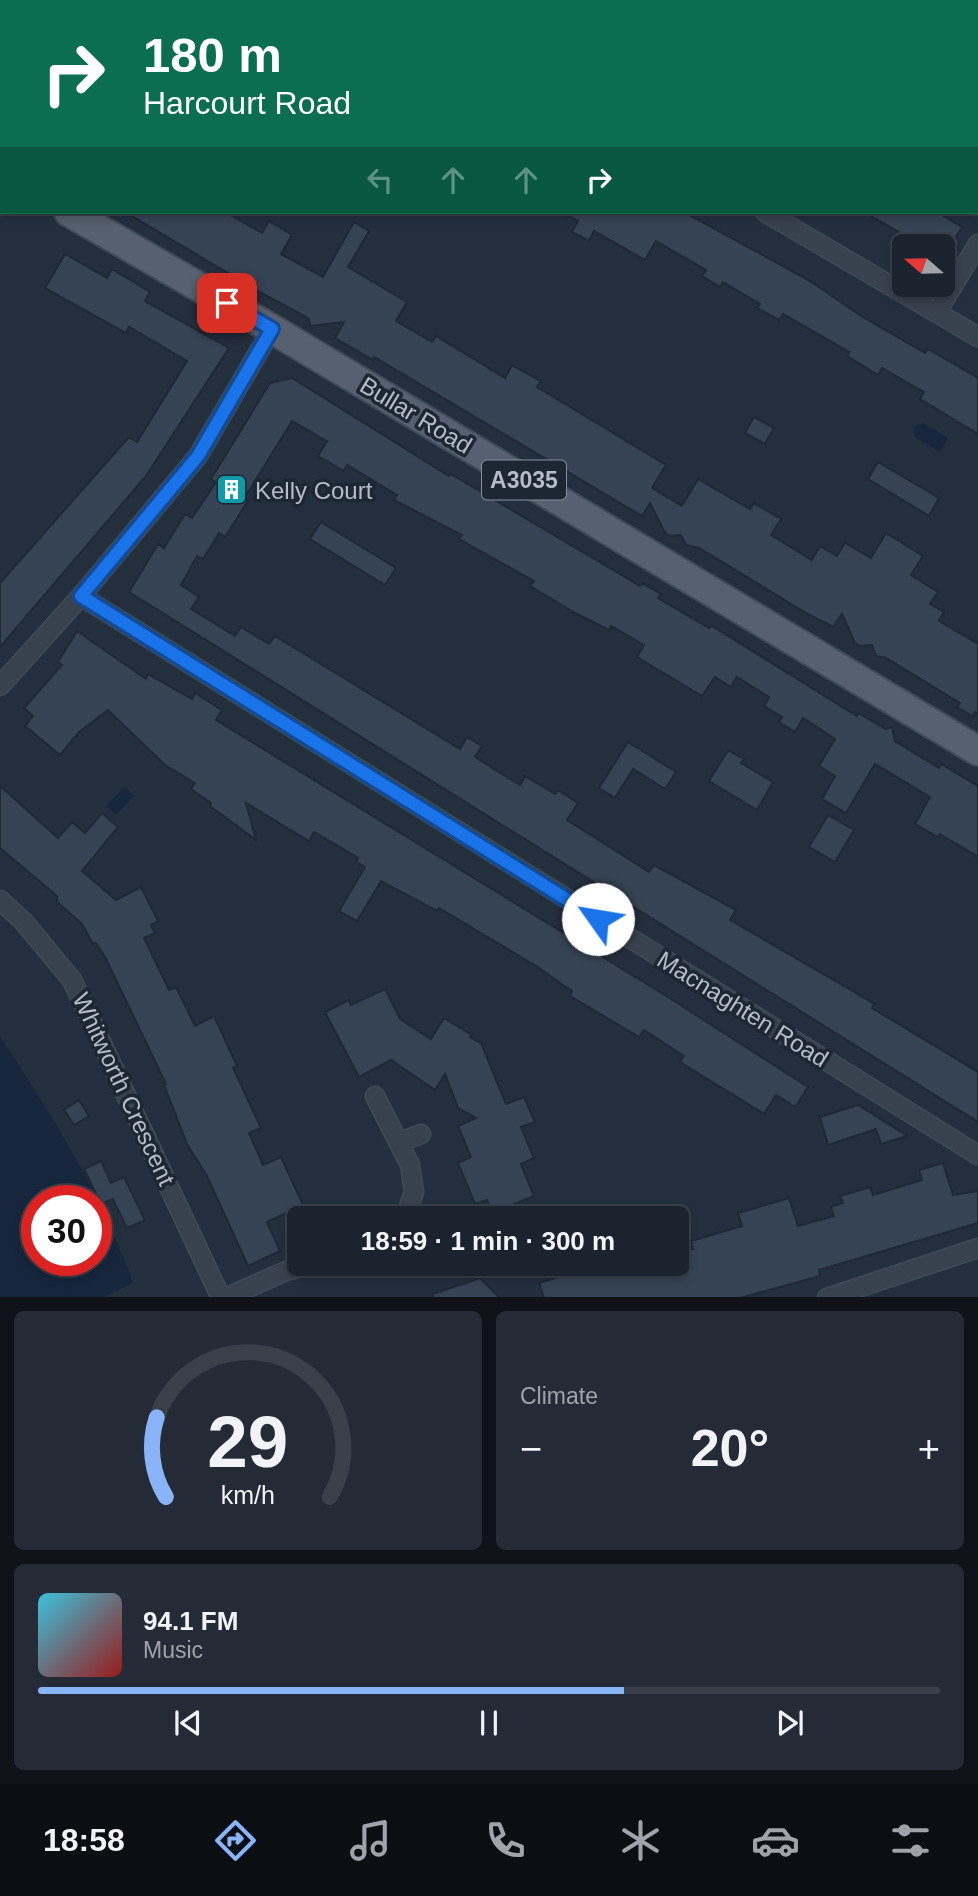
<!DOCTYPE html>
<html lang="en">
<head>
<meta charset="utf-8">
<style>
	body { margin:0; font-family:Helvetica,sans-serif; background:#242b36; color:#f1f3f6; height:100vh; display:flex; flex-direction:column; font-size:26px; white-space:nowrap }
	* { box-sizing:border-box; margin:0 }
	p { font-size:23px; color:#a0a4aa }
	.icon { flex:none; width:38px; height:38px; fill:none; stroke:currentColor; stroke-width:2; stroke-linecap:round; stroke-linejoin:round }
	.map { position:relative; height:1297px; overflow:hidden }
	.panel { display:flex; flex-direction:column; gap:14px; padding:14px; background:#0f1319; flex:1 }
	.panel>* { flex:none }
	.hud { position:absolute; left:0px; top:0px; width:978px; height:214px; box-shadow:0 4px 10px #0003,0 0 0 2px #39404a; background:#0b6e4f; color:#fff; overflow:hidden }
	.needle { width:46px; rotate:290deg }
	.controls { position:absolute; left:892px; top:234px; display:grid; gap:14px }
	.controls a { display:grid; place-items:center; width:63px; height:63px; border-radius:10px; background:#1b232e; box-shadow:0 4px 10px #0003,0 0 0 2px #39404a; font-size:35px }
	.speed { position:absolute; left:21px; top:1185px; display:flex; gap:14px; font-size:35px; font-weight:700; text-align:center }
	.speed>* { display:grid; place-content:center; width:91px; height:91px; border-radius:50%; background:#1b232e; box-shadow:0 4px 10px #0003,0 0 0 2px #39404a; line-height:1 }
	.speed .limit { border:10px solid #d22; background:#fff; color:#111 }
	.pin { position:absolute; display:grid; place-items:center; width:60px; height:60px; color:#fff; margin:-30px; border-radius:14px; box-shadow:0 4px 10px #0006 }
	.me { position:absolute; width:77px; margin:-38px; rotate:302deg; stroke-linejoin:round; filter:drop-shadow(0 0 5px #0008) }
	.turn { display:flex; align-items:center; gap:24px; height:147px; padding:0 28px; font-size:32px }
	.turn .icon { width:91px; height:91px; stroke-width:2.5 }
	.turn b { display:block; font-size:49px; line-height:60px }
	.lanes { display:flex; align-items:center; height:66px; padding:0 28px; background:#0003; justify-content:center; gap:35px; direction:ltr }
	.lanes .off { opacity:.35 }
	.big { font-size:52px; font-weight:700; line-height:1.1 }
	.panel .widget { flex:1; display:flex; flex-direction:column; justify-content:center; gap:10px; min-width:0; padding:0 24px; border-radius:10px; background:#242b36 }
	.panel .dial { align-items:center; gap:0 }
	.dial svg { height:182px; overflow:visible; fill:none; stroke:#39404a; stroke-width:7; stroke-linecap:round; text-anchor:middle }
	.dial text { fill:#f1f3f6; stroke:none }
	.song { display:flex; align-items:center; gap:21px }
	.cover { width:84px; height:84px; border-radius:10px; background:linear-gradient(135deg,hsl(190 70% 55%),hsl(0 70% 35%)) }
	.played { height:7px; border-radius:4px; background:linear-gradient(90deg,#8ab4f8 65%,#39404a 65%) }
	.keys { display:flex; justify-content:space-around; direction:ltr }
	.heat { display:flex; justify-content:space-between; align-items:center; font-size:38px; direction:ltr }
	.panel .tiles { flex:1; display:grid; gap:14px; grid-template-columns:1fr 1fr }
	.widget:last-child { grid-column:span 2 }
	.trip { position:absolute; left:287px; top:1206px; width:402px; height:70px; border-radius:10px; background:#1b232e; box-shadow:0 4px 10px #0003,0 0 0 2px #39404a; font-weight:700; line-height:70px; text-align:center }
	.tab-bar { display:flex; height:112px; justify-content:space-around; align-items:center; background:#0b0e12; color:#a0a4aa }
	.tab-bar .icon { width:49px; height:49px }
	.tab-bar .active { color:#8ab4f8 }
	.tab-bar b { font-size:32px; color:#f1f3f6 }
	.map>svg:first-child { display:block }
</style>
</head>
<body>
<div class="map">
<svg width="978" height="1298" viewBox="0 0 978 1298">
	<rect width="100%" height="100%" fill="#242f3e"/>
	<path fill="#17263c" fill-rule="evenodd" d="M923,423L948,438L940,452L915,437L913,427Z
		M124,787L134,796L116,815L106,806Z
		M0,1037C52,1114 102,1196 133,1283L104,1297H0ZM37,1200H96V1260H37Z"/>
	<path fill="#364354" stroke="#1f2835" stroke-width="2" d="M125,212H226L262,233L269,221L292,235L281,254L323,277L354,222L369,231L348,267L407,302L396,321L432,342L436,336L505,378L512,365L541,381L537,387L666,465L652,488L682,506L698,479L750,509L754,503L781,519L771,535L812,560L820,546L837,556L845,543L871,558L886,533L923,556L911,575L938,592L930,604L944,612L939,621L978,644V714L975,712L972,716L957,707L960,703L886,658L876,656L872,645L860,646L855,643L842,614L833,627L806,613L699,548L686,545L681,535L670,536L665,533L650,503L642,516L374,357L373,360L335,338L344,322L310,326L309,319L301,314L265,295Z
		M561,212H684L810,281L861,316L925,353L928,349L978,378V434L920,399L924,392L882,368L878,375L847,356L849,352L783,314L779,320L757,308L760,304L723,282L720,287L702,276L706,270L656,241L645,260L594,231L589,241L572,232L578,221Z
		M864,212H937L962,227L950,247H909L913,240Z
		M65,254L107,278L112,269L150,292L145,301L229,348L146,476L0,647V583L129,437L137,442L187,361L129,327L126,333L45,288Z
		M292,378L449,476L451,474L640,586L642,583L661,594L658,598L685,614L709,628L712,626L857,716L858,713L886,729L892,727L895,741L939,768L941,764L978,786V857L940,834L938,837L915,824L930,797L875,764L846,813L822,799L835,776L819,766L835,739L803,718L795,732L779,722L782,717L764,706L769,697L737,677L731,687L715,677L702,696L637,657L644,645L611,626L609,630L575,613L530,586L534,581L459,539L462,535L394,500L397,495L347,465L344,471L318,456L327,441L292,421L244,499L248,501L225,537L219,533L203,559L197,556L181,585L199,597L191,609L235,636L241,627L269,644L275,636L460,749L467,737L482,746L475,757L520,785L525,776L555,794L558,790L578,803L567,820L649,872L654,865L736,910L730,920L851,990L874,1004L872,1008L978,1072V1122L129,592L158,544L164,548L185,514L192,518L216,482L211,479L270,383Z
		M754,417L774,428L765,444L745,433Z
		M878,462L939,498L929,516L868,479Z
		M321,522L396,568L385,585L310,539Z
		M77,631L146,679L148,674L192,699L195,693L222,710L216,720L668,997L808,1087L795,1107L776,1095L764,1114L680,1062L684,1056L644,1030L639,1037L570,996L572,991L536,966L439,908L437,911L381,881L357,921L339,911L365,867L356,862L358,858L314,832L309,841L246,803L256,840L210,806L211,803L191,789L195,783L165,765L108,710L79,732L60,755L25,726L33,716L24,708L62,665L58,662Z
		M628,742L676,772L665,789L633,769L615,798L599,788Z
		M728,750L744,759L741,763L773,782L757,810L709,781Z
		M0,786L58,838L72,822L85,833L102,813L118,827L82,871L116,900L141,887L158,921L151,925L155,933L144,938L169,990L176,987L195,1026L214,1016L237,1066L233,1068L261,1128L249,1133L263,1165L281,1157L303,1205L267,1222L280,1251L248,1266L206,1174L188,1146L164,1085L166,1084L105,957L96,943L93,944L82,924L57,902V896L0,848Z
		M828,815L854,830L835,862L809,847Z
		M385,989L400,1019L431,1039L444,1018L472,1035L470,1037L481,1043L506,1104L524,1097L535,1122L521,1127L534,1158L521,1164L534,1196L492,1213L487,1200L475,1204L458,1163L471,1157L458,1126L476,1118L458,1108L445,1074L435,1090L391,1060L359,1077L325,1012L349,1000L351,1005Z
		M79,1100L89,1116L74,1125L64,1110Z
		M858,1105L871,1113L907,1136L881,1144L876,1129L828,1145L820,1117Z
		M101,1161L111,1183L124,1177L145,1220L127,1228L113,1199L101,1204L84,1169Z
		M943,1163L953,1195L978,1191V1223L819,1270L820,1276L740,1298H544L539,1283L585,1269L583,1264H677V1254L693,1249L691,1241L742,1226L738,1213L789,1198L798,1226L834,1216L831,1207L843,1203L840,1196L870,1187L873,1195L922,1180L919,1170Z
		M480,1278L500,1298H433V1294Z"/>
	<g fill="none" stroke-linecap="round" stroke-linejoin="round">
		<defs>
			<path id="street" d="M403,0L406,2
				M922,2L924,0
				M765,212L978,337
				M937,312L978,244
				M81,596L978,1155
				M0,686L81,596L198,456L272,329
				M0,900L23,921L72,980L221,1298
				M375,1096L410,1165L414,1192L405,1218
				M400,1142L421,1134
				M225,1298L286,1271L314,1264
				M827,1298L978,1248"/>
			<path id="secondary" d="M51,2L53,0
				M0,42L2,41"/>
			<path id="primary" d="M0,172L2,173
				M69,212L272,329L978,751"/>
		</defs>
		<use href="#street" stroke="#414a57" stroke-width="21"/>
		<use href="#secondary" stroke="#414a57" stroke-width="28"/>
		<use href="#primary" stroke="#414a57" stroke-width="32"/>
		<use href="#street" stroke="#38414e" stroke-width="18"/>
		<use href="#secondary" stroke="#465061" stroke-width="24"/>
		<use href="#primary" stroke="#56606e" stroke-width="28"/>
	</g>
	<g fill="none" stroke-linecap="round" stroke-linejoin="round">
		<defs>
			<path id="route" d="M227,303L272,329L198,456L81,596L598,919"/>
		</defs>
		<use href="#route" stroke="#114b97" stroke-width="18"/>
		<use href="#route" stroke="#1a73e8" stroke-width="12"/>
	</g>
	<defs>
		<symbol id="building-square" viewBox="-11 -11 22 22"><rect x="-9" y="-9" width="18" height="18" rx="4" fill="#0f9aa8" stroke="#1d2633"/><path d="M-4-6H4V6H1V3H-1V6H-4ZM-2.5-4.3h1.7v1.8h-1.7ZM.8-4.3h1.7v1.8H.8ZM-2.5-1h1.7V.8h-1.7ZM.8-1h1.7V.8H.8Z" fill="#fff"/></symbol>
	</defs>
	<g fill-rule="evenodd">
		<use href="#building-square" x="214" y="472" width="35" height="35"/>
	</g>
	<g text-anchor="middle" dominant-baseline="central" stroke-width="7" stroke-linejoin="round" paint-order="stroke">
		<rect fill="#1d2633" stroke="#878f9c" stroke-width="2" x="482" y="460.5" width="84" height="39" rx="5"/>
		<g font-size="23" font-weight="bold" fill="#b4bcc9">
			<text x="524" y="480">A3035</text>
		</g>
		<g font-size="24" fill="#b4bcc9" stroke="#1d2633">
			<text transform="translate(416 415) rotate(31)">Bullar Road</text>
			<text transform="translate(743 1009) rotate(32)">Macnaghten Road</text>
			<text transform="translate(124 1089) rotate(65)">Whitworth Crescent</text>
		</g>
		<g font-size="24" fill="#b4bcc9" stroke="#1d2633" text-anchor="start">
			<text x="255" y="490">Kelly Court</text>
		</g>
	</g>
</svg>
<div class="controls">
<a><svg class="needle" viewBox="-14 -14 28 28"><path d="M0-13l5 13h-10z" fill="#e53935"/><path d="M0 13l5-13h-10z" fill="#a0a4aa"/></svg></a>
</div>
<div class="speed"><div class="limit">30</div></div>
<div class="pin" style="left:227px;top:303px;background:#d93025"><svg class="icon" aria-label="arrive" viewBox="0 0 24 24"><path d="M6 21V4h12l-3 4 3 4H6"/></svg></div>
<svg class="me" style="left:598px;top:919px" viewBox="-20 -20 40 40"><circle r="19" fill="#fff"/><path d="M0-13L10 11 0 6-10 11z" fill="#1a73e8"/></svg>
<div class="trip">18:59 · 1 min · 300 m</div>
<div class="hud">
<div class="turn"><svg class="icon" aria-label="right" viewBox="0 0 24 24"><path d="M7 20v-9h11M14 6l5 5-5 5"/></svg><div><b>180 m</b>Harcourt Road</div></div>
<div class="lanes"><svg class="icon off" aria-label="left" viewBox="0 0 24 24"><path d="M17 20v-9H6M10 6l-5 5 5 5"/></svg><svg class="icon off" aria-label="ahead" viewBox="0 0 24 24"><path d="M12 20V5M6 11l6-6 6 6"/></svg><svg class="icon off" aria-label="ahead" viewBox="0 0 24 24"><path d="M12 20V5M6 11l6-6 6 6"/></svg><svg class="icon" aria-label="right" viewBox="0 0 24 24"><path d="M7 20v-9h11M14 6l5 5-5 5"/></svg></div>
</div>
</div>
<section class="panel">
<div class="tiles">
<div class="widget dial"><svg viewBox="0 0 100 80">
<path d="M14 69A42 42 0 1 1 86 69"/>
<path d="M14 69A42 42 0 0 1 10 34" stroke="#8ab4f8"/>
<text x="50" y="56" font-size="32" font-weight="700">29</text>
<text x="50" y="72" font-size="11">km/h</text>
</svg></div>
<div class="widget"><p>Climate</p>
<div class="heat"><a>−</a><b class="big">20°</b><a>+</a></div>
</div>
<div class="widget">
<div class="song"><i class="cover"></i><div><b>94.1 FM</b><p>Music</p></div></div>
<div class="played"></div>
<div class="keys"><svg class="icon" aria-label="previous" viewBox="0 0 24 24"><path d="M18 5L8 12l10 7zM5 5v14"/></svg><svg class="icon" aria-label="pause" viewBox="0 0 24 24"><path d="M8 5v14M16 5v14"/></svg><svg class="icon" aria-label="next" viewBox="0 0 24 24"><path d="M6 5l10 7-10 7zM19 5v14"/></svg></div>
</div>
</div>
</section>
<nav class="tab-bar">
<b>18:58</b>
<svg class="icon active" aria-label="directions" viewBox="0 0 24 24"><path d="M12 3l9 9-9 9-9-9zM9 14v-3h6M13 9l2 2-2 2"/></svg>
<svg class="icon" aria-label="music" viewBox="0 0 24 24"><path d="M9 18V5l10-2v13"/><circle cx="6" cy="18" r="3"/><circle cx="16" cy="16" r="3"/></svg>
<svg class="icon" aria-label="phone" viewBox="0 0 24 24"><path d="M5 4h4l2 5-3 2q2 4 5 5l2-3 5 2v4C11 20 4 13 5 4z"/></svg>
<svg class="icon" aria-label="climate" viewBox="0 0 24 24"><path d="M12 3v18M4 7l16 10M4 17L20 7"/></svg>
<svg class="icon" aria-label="car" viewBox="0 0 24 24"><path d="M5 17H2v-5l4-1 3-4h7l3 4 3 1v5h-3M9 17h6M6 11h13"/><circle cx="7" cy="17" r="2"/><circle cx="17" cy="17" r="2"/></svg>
<svg class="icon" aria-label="filters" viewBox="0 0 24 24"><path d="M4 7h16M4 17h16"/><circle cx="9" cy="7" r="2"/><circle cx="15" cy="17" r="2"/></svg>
</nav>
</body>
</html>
